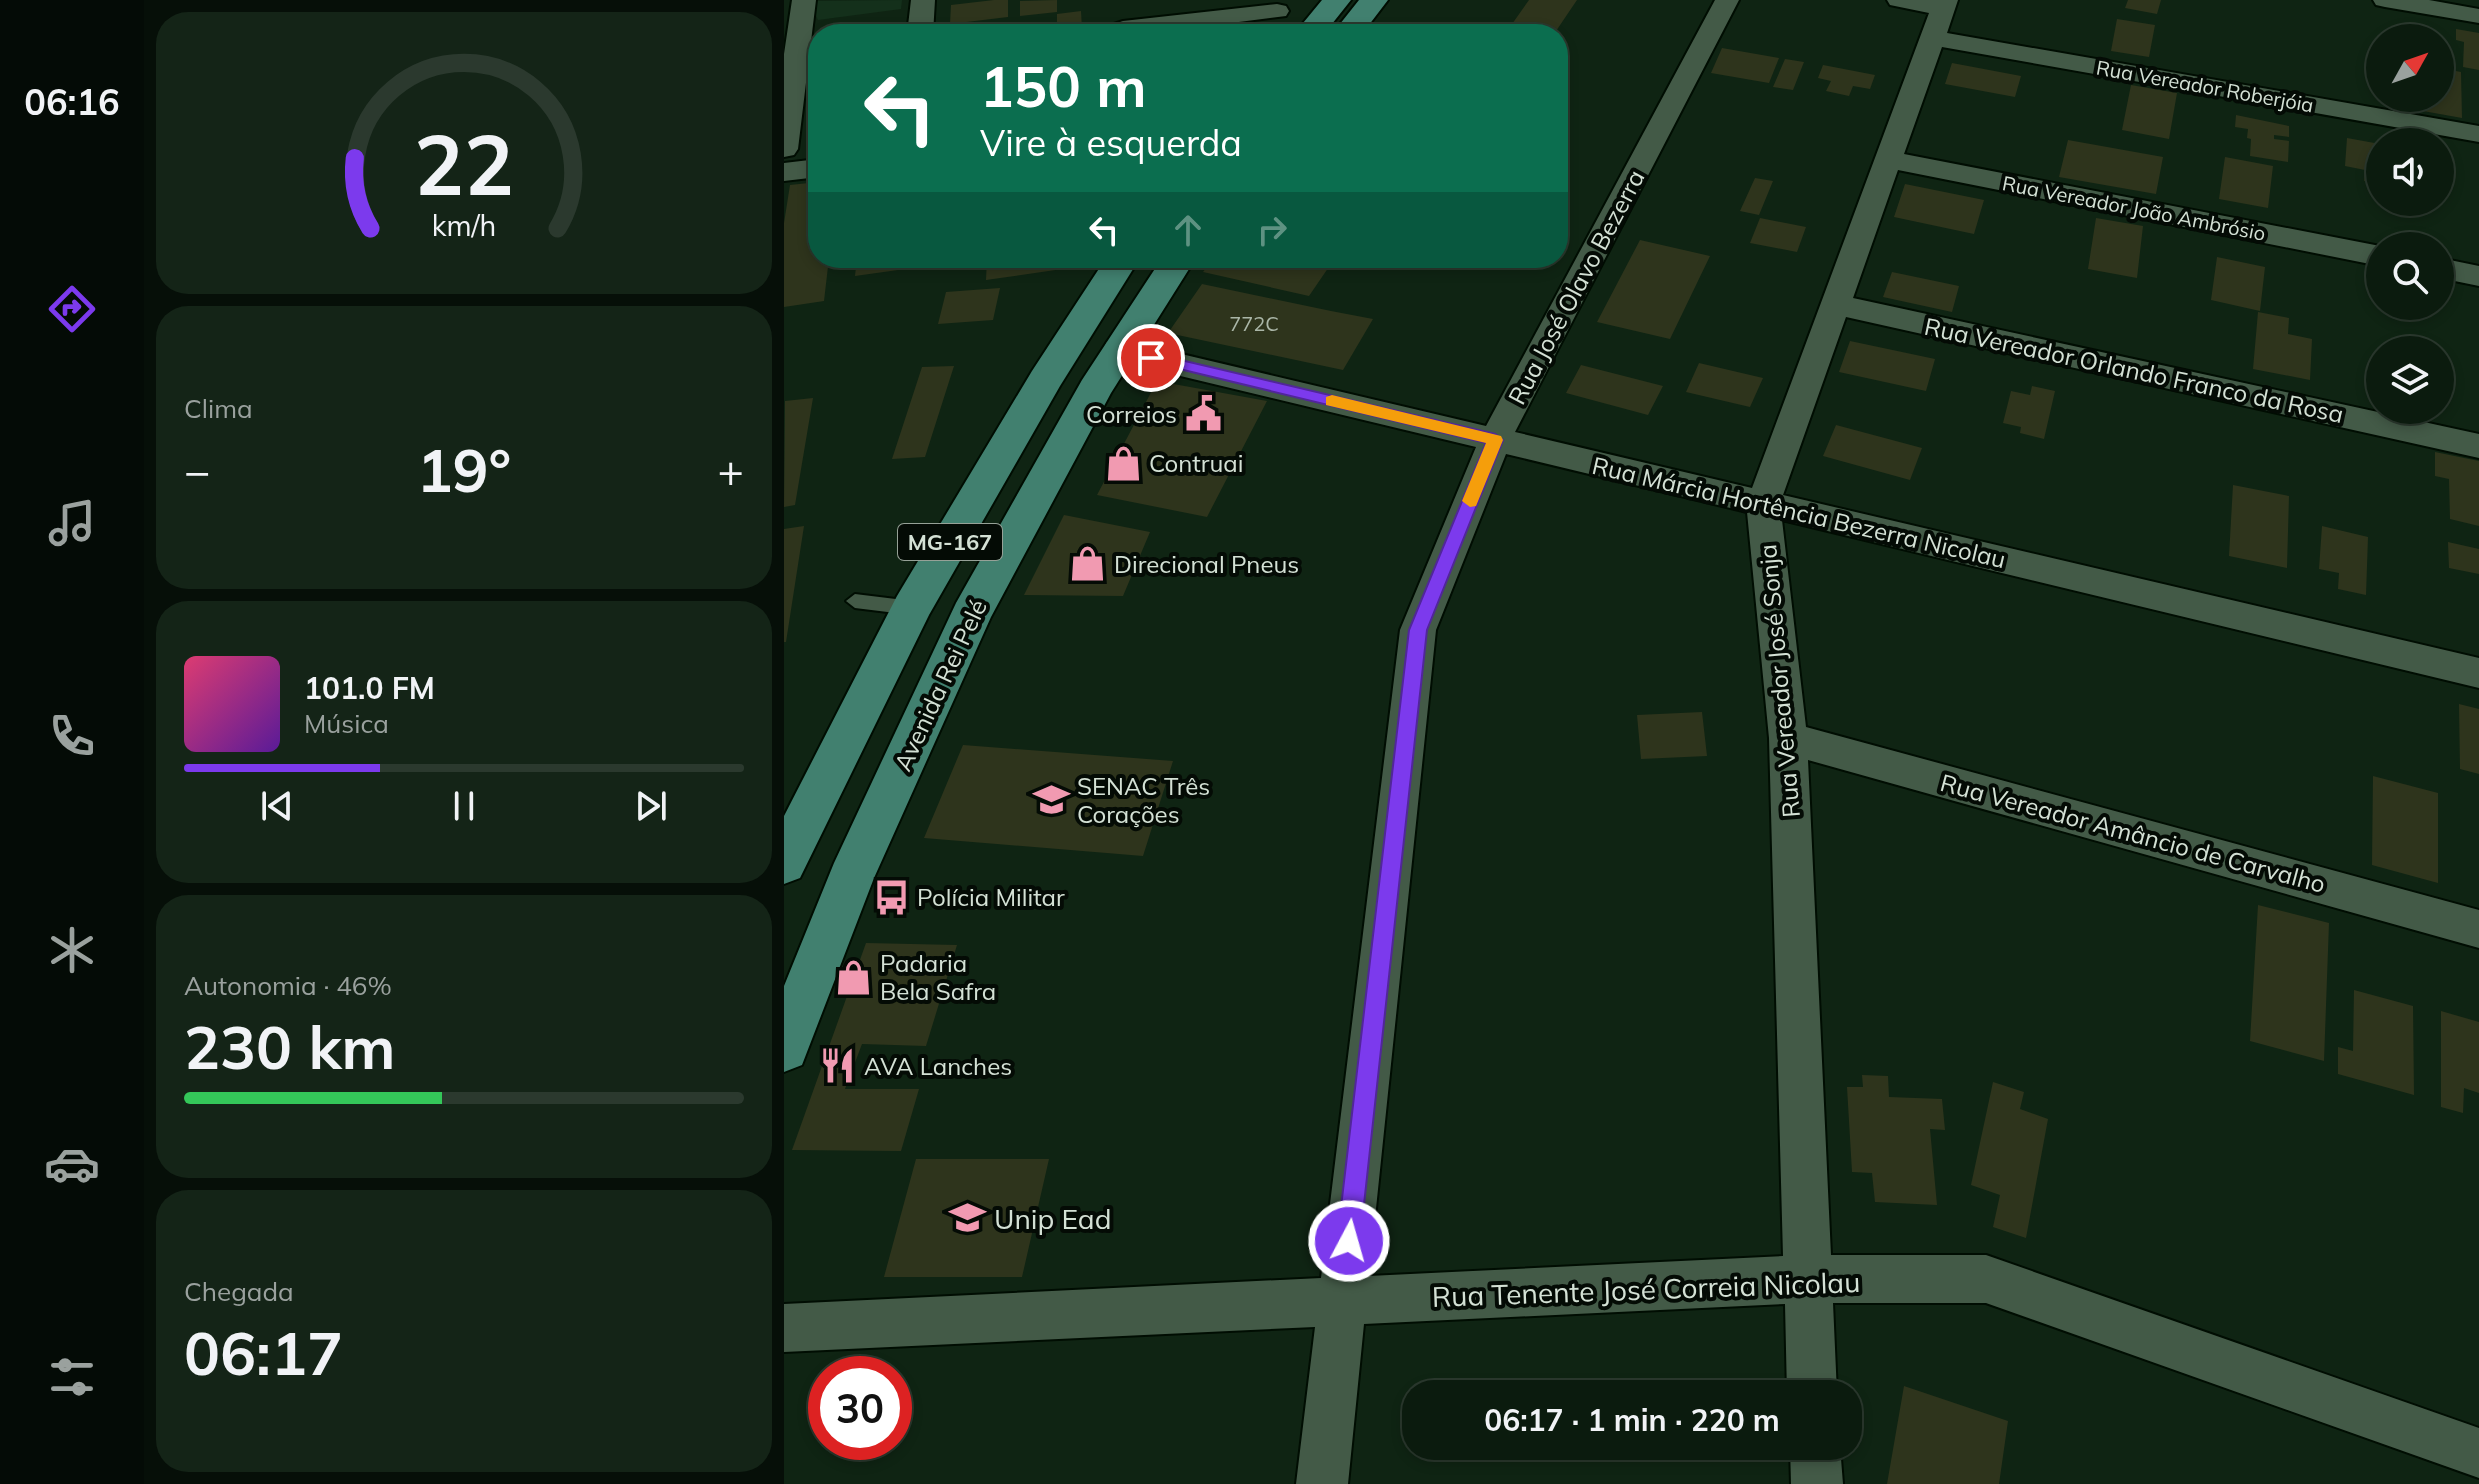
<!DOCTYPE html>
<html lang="pt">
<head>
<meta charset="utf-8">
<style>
	body { margin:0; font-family:Mulish,sans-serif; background:#142417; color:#f1f3f6; height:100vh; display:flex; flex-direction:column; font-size:30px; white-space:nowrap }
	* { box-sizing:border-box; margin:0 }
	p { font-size:26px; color:#9aa19e }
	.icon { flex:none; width:44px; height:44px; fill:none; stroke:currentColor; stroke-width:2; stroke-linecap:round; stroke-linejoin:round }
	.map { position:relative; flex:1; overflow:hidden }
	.side { display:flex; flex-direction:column; gap:12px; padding:12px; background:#060f08; width:640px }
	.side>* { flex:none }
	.guide { position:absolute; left:24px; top:24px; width:760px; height:244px; border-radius:32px; box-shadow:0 4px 12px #0003,0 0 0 2px #2b392e; background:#0b6e4f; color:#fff; overflow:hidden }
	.needle { width:52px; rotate:50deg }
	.buttons { position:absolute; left:1582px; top:24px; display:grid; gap:16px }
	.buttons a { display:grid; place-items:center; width:88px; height:88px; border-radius:50%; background:#0b1b0e; box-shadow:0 4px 12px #0003,0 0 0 2px #2b392e; font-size:40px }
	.speed { position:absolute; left:24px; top:1356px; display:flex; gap:16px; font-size:40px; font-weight:700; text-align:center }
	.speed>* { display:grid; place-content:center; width:104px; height:104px; border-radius:50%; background:#0b1b0e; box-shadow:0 4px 12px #0003,0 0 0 2px #2b392e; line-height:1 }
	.speed .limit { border:12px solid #d22; background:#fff; color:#111 }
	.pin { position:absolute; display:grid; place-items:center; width:68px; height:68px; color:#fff; margin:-34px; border:4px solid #fff; border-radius:50%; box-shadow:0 2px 8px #0007 }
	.me { position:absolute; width:88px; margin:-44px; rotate:6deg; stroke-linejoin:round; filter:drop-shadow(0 0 6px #0008) }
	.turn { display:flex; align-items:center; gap:28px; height:168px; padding:0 40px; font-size:36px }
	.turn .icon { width:104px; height:104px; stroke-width:2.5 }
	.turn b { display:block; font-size:56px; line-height:68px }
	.lanes { display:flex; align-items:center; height:76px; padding:0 40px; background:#0003; justify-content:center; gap:40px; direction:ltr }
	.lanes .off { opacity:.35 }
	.big { font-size:60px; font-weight:700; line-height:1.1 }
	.side .widget { flex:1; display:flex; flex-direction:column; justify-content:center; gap:12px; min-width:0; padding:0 28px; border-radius:32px; background:#142417 }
	.side .dial { align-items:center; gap:0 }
	.dial svg { height:208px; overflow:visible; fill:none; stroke:#2b392e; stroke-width:7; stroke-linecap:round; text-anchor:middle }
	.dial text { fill:#f1f3f6; stroke:none }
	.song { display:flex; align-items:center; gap:24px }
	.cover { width:96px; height:96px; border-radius:12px; background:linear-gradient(135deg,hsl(340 70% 55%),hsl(270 70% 35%)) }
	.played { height:8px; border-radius:4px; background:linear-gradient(90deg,#7c3aed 35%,#2b392e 35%) }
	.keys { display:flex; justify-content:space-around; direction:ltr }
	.heat { display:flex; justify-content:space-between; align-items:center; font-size:44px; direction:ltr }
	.charge { height:12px; border-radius:6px; background:linear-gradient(90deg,#34c759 46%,#2b392e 0) }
	.trip { position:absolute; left:618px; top:1380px; width:460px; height:80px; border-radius:32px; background:#0b1b0e; box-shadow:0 4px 12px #0003,0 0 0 2px #2b392e; font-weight:700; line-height:80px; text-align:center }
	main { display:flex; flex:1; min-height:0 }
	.dock { display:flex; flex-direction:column; width:144px; justify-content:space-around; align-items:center; background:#040b06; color:#9aa19e }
	.dock .icon { width:56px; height:56px }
	.dock .selected { color:#7c3aed }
	.dock b { font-size:36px; color:#f1f3f6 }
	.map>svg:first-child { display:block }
</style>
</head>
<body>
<main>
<nav class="dock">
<b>06:16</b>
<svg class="icon selected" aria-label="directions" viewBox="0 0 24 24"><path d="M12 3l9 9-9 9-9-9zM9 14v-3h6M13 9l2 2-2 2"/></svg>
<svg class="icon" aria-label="music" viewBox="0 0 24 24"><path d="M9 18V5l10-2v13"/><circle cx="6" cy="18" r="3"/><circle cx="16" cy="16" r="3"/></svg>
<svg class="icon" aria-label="phone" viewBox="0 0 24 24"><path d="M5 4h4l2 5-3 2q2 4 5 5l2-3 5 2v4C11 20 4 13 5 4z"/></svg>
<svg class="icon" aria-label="climate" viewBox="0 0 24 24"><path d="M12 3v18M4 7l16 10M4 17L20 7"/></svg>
<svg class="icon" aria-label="car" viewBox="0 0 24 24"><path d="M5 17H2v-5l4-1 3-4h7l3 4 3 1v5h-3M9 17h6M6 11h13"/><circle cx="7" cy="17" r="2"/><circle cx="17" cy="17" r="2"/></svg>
<svg class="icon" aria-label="filters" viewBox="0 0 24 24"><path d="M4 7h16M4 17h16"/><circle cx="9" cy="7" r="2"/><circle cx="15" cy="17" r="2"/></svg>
</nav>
<section class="side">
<div class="widget dial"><svg viewBox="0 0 100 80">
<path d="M14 69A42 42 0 1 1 86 69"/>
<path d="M14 69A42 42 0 0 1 8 42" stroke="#7c3aed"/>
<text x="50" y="56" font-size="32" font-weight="700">22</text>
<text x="50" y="72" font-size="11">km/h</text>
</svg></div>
<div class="widget"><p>Clima</p>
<div class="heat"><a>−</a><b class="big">19°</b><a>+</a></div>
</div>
<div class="widget">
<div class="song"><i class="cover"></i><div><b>101.0 FM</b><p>Música</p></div></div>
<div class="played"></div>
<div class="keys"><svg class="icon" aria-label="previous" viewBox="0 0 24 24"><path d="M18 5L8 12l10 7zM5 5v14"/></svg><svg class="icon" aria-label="pause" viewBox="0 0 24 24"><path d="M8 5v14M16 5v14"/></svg><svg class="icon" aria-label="next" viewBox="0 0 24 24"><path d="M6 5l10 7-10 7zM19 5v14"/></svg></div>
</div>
<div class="widget"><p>Autonomia · 46%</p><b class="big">230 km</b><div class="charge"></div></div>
<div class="widget"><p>Chegada</p><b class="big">06:17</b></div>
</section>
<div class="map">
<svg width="1695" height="1484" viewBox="0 0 1695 1484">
	<rect width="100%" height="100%" fill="#0f2413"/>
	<path fill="#14301b" d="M118,0L117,9L34,20L25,1Z"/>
	<path fill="#2e341c" d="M210,0H224V17L166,24L167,5Z
		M273,0V12L236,16V1Z
		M745,0H793L770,34H721Z
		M1344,0H1377L1373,14L1341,8Z
		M297,11L298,29L273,33V14Z
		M1333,19L1371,25L1365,57L1327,51Z
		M452,21L442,34H351Z
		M216,22V34H164V29Z
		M1672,29L1695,33V70L1679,67L1680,42L1672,40Z
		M938,48L995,58L985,83L927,73Z
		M1001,59L1020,62L1009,90L989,87Z
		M28,60H34V79L24,80Z
		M1168,63L1237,76L1231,97L1161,84Z
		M1039,65L1091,75L1086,89L1069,86L1065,96L1042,91L1047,81L1034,78Z
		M1656,68L1677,72L1678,118L1628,109L1629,98H1656Z
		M1347,85L1393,93L1385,139L1338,130Z
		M1452,115L1505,126V137L1490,135V139L1505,141L1504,162L1466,156L1467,139L1463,138L1464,129L1451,127Z
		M1563,138L1596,144V184L1580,181L1581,170L1561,166Z
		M1284,140L1379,157L1372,194L1275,177Z
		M1441,157L1489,166L1484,208L1435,199Z
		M971,178L989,181L975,215L956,211Z
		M34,182V258H45L40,301L0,307V223L6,185Z
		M1121,184L1200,200L1190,234L1110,217Z
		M976,218L1022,227L1013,252L966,243Z
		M1312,218L1359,226L1353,278L1304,269Z
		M856,240L926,256L886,339L813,322Z
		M1433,257L1481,267L1476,311L1427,300Z
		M73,258H115L114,270L71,276Z
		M131,258H168V260L131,265Z
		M203,258H299L292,267L202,280Z
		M430,258H551L525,296L419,272Z
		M1108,272L1175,286L1168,312L1099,297Z
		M418,284L547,311L589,319L559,370L384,333Z
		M216,288L209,320L154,324L162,292Z
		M1474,312L1505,318L1504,334L1528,339L1526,380L1469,369Z
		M1066,341L1151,359L1142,391L1055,372Z
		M915,363L979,378L966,407L902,392Z
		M797,365L879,386L864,415L782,393Z
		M170,366L141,457L108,459L138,367Z
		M373,381L483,401L423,517L313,495Z
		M1248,386L1271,391L1260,439L1236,433L1237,427L1219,423L1227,391L1246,395Z
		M29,398L11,505L0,507L1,401Z
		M1052,425L1138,448L1126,480L1039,456Z
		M1651,452L1695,461V526L1666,519L1665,479L1651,476Z
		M1449,485L1505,496L1503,568L1445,556Z
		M280,515L366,532L339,596L240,595Z
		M20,526L2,642H0V529Z
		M1538,526L1584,537L1582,595L1554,589L1555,573L1535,569Z
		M1664,542L1695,549V574L1665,568Z
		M1675,704L1695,709V774L1676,769Z
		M918,712L923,756L857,759L853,715Z
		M179,745L389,761L359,856L140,838Z
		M1589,776L1654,793V883L1588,865Z
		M1474,905L1545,923L1540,1061L1466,1041Z
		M82,943L173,945L142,1046L78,1044L61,1089H135L117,1151L8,1150Z
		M1570,990L1629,1006L1630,1095L1554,1074V1047L1569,1051Z
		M1657,1011L1695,1022V1093L1680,1088L1679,1113L1657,1107Z
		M1078,1075L1104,1076L1105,1097L1158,1099L1161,1130L1146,1129L1153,1205L1091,1202L1088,1173L1068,1172L1063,1087H1079Z
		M1209,1082L1240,1092L1236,1109L1264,1119L1242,1238L1209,1227L1216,1195L1187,1185Z
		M132,1159H265L238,1277H100Z
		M1120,1386L1224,1421L1215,1484H1103Z"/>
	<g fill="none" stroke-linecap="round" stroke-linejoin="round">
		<defs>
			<path id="service" d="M71,594L128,601L135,603L137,608L135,613L128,615L71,608L62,601Z"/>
			<path id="minor" d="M8,0H32L14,149L10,155L0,157V54Z
				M127,0H151L149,34H123Z
				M931,0H955L731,432L968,488L1145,13L1106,5L1103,0H1174L1163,33L1695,126V142L1158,47L1120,154L1596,246V266L1114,170L1069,298L1695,434V458L1062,317L999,495L1695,658V688L998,520L1022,727L1695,910V948L1024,760L1047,1255H1202L1695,1428V1478L1202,1303H1049L1053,1394H1003L1001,1304L580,1324L564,1484H512L531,1327L0,1352V1304L537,1278L616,630L692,447L334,361L323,358L319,350L323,342L334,339L702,426ZM722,454L963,512L985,738L999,1256L585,1276L652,630Z
				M1589,0H1645L1695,9V23L1601,7L1592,5Z
				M493,4L502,6L505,11L502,16L361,34H330L326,29L330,24L339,21Z
				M34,159V177L0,181V163Z
				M1656,258L1695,266V286L1656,278Z
				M1006,1446H1056L1059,1484H1007Z"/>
			<path id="primary" d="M538,0H567L540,34H510Z
				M575,0H604L578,34H548Z
				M322,258H356L276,386L145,615L16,878L0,884V816L113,596L248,371Z
				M378,258H412L327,393L207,617L90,878L18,1065L0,1072V986L50,863L172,603L298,380Z"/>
		</defs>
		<use href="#service" stroke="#000d02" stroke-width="4"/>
		<use href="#minor" stroke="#000d02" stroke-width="4"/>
		<use href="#primary" stroke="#000d02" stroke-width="4"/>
		<use href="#service" fill="#435a47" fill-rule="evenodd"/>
		<use href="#minor" fill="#435a47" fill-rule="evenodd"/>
		<use href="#primary" fill="#41806f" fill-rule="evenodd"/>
	</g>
	<path fill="#7c3aed" stroke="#51269a" stroke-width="2" d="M367,353L711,434L719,440L643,630L576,1241L573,1249L565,1252L557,1249L553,1241L625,630L702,443L362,361V354Z"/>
	<path fill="#f59e0b" d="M548,395L717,436L719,440L692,506L686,507L678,501L702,443L542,405V397Z"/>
	<defs>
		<symbol id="civic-bare" viewBox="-9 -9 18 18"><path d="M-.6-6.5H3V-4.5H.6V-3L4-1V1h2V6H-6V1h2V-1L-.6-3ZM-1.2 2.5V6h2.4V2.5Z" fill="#f19ab1" stroke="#040b05" stroke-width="2.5" paint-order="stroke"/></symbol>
		<symbol id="shop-bare" viewBox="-9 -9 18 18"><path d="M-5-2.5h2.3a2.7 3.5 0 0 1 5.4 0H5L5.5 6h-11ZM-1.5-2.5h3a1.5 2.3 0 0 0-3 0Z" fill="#f19ab1" stroke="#040b05" stroke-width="2.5" paint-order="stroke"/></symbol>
		<symbol id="university-bare" viewBox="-9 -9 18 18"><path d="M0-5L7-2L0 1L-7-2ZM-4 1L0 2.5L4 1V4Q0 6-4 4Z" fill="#f19ab1" stroke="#040b05" stroke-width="2.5" paint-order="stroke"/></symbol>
		<symbol id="bus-bare" viewBox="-9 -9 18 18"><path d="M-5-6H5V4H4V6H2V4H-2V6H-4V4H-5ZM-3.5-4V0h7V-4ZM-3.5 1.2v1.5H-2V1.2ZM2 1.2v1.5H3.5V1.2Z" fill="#f19ab1" stroke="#040b05" stroke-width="2.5" paint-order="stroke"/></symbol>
		<symbol id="restaurant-bare" viewBox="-9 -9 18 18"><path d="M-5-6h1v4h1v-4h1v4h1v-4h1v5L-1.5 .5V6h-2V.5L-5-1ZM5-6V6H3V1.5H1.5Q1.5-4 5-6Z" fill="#f19ab1" stroke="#040b05" stroke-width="2.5" paint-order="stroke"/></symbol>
	</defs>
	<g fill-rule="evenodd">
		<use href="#civic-bare" x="394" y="388" width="51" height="51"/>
		<use href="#shop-bare" x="314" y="438" width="51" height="51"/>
		<use href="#shop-bare" x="278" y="538" width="51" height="51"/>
		<use href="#university-bare" x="242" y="774" width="51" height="51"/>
		<use href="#bus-bare" x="82" y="872" width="51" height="51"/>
		<use href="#shop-bare" x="44" y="952" width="51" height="51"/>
		<use href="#restaurant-bare" x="28" y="1040" width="51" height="51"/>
		<use href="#university-bare" x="158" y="1192" width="51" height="51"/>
	</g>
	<g text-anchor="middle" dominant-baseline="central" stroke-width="8" stroke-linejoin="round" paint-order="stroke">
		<g font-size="20" fill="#d4e1d5" stroke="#040b05">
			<text transform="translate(1421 86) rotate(10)">Rua Vereador Roberjóia</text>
			<text transform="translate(1350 208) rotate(11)">Rua Vereador João Ambrósio</text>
		</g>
		<g font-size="20" fill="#aab6a7">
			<text x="470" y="323">772C</text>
		</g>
		<rect fill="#040b05" stroke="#96a197" stroke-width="2" x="114" y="524" width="104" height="36" rx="6"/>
		<g font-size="22" font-weight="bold" fill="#d4e1d5">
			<text x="166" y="542">MG-167</text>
		</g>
		<g font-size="24" fill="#d4e1d5" stroke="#040b05">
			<text transform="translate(792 287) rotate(-62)">Rua José Olavo Bezerra</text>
			<text transform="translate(1350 370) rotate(12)">Rua Vereador Orlando Franco da Rosa</text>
			<text transform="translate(1015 512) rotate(13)">Rua Márcia Hortência Bezerra Nicolau</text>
			<text transform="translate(995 681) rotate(-95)">Rua Vereador José Sonja</text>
			<text transform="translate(156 685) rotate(-65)">Avenida Rei Pelé</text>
			<text transform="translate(1349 833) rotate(15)">Rua Vereador Amâncio de Carvalho</text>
		</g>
		<g font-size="24" fill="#d4e1d5" stroke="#040b05" text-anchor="start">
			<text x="393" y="414" text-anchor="end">Correios</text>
			<text x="365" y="463">Contruai</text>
			<text x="330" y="564">Direcional Pneus</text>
			<text x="293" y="786">SENAC Três<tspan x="293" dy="28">Corações</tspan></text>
			<text x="133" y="897">Polícia Militar</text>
			<text x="96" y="963">Padaria<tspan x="96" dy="28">Bela Safra</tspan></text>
			<text x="80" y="1066">AVA Lanches</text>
		</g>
		<g font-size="28" fill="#d4e1d5" stroke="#040b05" text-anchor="start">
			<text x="210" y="1218">Unip Ead</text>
		</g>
		<g font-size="28" fill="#d4e1d5" stroke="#040b05">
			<text transform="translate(862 1289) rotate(-2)">Rua Tenente José Correia Nicolau</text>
		</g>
	</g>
</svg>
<div class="buttons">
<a><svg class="needle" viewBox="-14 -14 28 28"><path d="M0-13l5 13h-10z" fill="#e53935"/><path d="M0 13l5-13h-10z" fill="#9aa19e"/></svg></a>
<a><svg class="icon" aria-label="sound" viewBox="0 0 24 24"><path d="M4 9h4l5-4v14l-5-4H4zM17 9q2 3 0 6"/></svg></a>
<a><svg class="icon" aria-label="search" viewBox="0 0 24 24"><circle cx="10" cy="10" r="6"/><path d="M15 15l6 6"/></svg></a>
<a><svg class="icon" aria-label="layers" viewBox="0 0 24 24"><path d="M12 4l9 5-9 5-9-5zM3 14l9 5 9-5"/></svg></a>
</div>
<div class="speed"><div class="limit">30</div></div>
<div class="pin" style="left:367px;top:358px;background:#d93025"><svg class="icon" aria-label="arrive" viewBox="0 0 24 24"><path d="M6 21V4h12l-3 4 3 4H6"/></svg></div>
<svg class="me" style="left:565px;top:1241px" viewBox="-20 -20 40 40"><circle r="17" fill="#7c3aed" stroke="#fff" stroke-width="3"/><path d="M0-11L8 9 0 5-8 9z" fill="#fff"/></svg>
<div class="trip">06:17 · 1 min · 220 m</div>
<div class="guide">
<div class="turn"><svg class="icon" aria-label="left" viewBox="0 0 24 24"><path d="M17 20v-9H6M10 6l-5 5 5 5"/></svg><div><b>150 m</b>Vire à esquerda</div></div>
<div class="lanes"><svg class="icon" aria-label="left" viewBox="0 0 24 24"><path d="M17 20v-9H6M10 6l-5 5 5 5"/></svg><svg class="icon off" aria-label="ahead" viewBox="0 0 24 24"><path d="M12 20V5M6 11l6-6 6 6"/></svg><svg class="icon off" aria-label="right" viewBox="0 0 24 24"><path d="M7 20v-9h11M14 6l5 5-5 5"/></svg></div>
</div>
</div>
</main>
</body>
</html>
